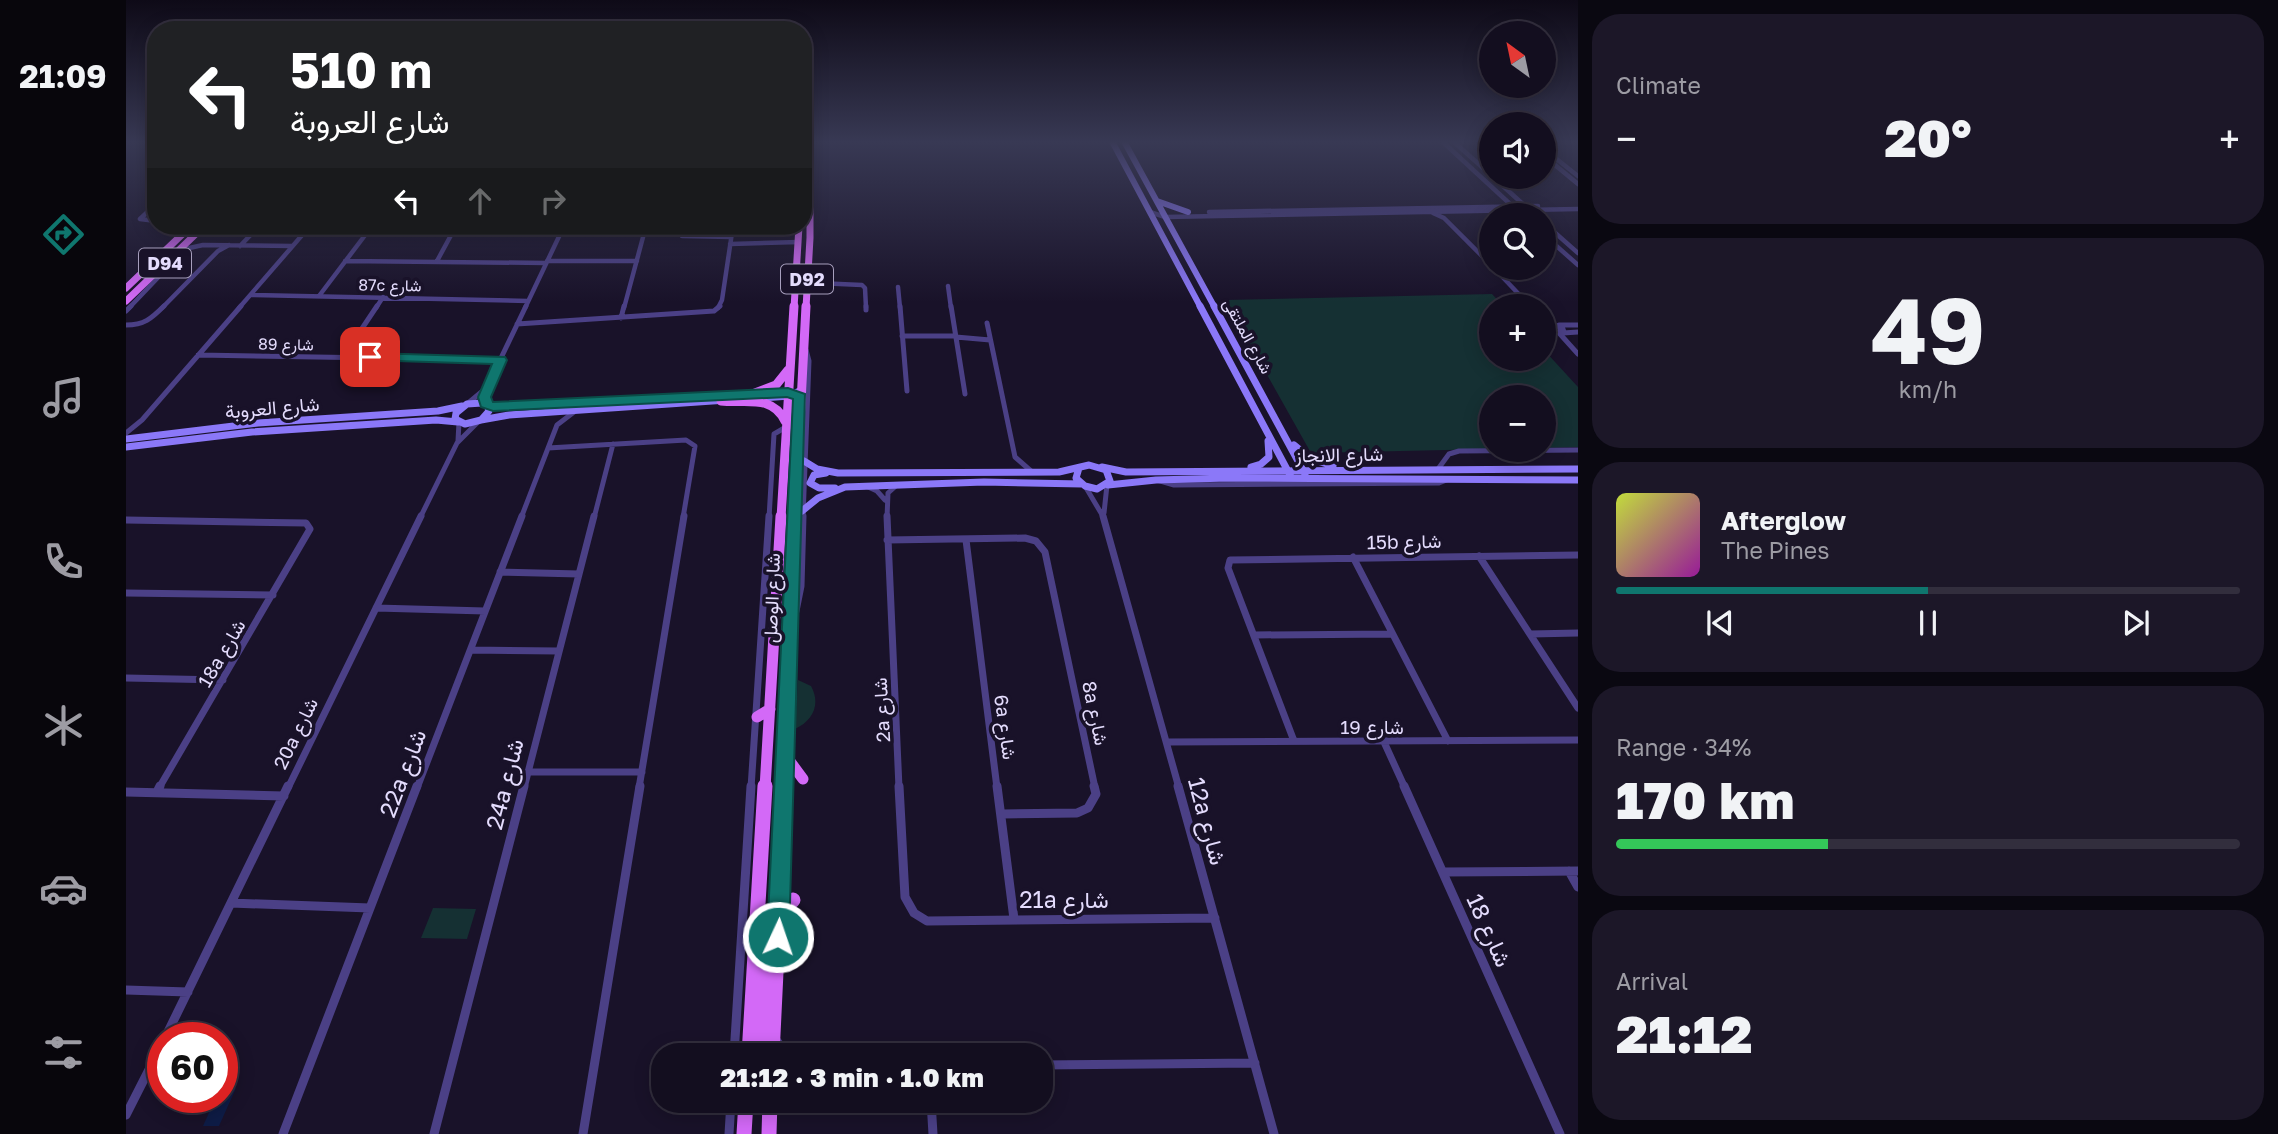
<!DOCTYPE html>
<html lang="en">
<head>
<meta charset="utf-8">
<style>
	body { margin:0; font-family:"Golos Text",Vazirmatn,sans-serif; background:#1c1728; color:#f1f3f6; height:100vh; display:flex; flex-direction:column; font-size:26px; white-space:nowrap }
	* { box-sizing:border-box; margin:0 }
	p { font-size:23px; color:#9d9ca4 }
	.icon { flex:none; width:38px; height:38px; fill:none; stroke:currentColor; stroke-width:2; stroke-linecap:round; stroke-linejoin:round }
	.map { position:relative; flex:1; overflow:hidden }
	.panel { display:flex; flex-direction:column; gap:14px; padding:14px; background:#0a0811; width:700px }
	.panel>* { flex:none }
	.top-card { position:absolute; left:21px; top:21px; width:665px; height:214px; border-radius:28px; box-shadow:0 4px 18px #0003,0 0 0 2px #322e3d; background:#202124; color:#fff; overflow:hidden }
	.needle { width:46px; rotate:327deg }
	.controls { position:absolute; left:1353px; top:21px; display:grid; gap:14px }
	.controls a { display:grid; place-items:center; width:77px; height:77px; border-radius:50%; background:#130e1f; box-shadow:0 4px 18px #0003,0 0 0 2px #322e3d; font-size:35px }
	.speed { position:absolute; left:21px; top:1022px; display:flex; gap:14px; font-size:35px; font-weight:700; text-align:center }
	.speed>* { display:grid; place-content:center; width:91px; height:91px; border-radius:50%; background:#130e1f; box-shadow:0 4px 18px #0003,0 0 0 2px #322e3d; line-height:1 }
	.speed .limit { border:10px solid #d22; background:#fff; color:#111 }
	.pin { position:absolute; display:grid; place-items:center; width:60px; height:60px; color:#fff; margin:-30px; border-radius:14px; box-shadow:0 4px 10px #0006 }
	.me { position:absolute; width:77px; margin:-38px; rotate:3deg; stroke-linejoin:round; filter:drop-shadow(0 0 5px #0008) }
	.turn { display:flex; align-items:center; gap:24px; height:147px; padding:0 28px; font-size:32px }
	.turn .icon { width:91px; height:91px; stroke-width:2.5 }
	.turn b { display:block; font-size:49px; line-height:60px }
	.lanes { display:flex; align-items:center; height:66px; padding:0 28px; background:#0003; justify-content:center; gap:35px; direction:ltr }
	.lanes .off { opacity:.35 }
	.big { font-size:52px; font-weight:800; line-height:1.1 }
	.panel .tile { flex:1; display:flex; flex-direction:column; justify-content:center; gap:10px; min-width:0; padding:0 24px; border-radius:28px; background:#1c1728 }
	.panel .dial { align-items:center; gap:0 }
	.dial b { font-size:91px; line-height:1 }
	.song { display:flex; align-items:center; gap:21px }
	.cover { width:84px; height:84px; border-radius:10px; background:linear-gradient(135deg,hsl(70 70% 55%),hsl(300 70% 35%)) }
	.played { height:7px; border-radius:4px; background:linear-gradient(90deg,#0f766e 50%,#322e3d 50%) }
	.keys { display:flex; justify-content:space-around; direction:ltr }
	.heat { display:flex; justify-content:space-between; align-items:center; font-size:38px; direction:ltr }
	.charge { height:10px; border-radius:5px; background:linear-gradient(90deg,#34c759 34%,#322e3d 0) }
	.trip { position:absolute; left:525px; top:1043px; width:402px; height:70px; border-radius:28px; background:#130e1f; box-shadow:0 4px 18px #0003,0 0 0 2px #322e3d; font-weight:800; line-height:70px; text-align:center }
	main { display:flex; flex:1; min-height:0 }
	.tab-bar { display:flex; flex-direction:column; width:126px; justify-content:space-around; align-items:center; background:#08060c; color:#9d9ca4 }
	.tab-bar .icon { width:49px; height:49px }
	.tab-bar .on { color:#0f766e }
	.tab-bar b { font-size:32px; color:#f1f3f6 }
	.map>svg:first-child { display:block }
</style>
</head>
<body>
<main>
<nav class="tab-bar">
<b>21:09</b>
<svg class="icon on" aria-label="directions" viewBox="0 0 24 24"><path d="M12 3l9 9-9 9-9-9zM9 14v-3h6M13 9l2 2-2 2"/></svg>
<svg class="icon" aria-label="music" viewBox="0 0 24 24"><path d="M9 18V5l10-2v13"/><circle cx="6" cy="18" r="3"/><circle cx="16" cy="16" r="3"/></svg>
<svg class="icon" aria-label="phone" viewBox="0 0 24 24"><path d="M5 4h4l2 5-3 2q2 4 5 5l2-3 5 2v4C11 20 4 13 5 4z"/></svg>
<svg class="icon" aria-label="climate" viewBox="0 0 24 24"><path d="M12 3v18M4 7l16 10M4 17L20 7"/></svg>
<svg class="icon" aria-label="car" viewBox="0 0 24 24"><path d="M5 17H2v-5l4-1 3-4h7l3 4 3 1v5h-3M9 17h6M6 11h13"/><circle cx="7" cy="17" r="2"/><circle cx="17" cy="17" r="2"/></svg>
<svg class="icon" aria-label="filters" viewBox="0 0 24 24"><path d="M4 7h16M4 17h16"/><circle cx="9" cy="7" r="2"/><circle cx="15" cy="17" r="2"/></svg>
</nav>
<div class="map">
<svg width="1452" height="1134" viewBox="0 0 1452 1134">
	<rect width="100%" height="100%" fill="#191229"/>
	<path fill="#153033" d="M1366,294L1377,306H1365V359H1418V350L1452,387V447L1418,448V397H1365V449L1185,453L1099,300Z
		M672,680L685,686C695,704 687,721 669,729Z
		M307,908L350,909L341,939L295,938Z"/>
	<path fill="#0e1c46" d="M96,1087L110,1088L93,1126H77L90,1097H96Z"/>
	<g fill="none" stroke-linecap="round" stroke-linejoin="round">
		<path stroke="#4b4086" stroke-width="4.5" d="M1318,143L1396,215
			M1329,143L1365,175
			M1418,149L1452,176
			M1418,156L1452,184
			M1367,177L1409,215
			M30,204L14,219L30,221
			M1024,212L1039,217L1452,209
			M1083,212L1412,206
			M1307,213L1318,218L1365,265
			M1418,223L1452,253
			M437,229H520
			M1418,235L1452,265
			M556,236L605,237
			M604,244L673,242
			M114,246L133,226
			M54,250L77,245L166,246
			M219,261L420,263
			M311,261L330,226
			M421,261H511
			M1368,268L1404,306
			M691,283L736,285L739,288L740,308
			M822,286L825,308
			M772,287L774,308
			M125,295L402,301
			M193,296L246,226
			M3,308L43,266L45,258
			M36,308L92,251L103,245
			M113,308L184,226
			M250,308L257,297
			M399,308L438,226
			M498,308L520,226
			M592,308L596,300L607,226"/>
		<path stroke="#4b4086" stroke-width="5" d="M740,306V310
			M774,306L781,391
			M825,306L839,394
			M0,311L5,306
			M495,318L498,306
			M861,323L889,457L905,471
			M391,324L588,311L594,306
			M1426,324L1437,329L1438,332H1424L1419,326Z
			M0,325C18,325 25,319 38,306
			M1433,325H1452
			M1437,333L1452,332
			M1434,334L1452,354
			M776,336H830
			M830,337L864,340
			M72,355L374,360
			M217,357L251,306
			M341,404L359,389
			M359,404L362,385L400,306
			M0,433L16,420L115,306
			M332,441L333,422
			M422,448L560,440L569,446L557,518
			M1312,469L1323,454L1333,451L1452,450
			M1031,480L1048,485L1313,483L1323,479
			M740,486L751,491L759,500
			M959,486L978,518
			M978,513L981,485
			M294,518L331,443L353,421
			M395,518L431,425L448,412
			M468,518L487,444
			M643,518L648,434L660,427
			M677,518L683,361L680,350
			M761,518L762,493L771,485"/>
		<path stroke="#4b4086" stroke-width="7" d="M761,516L773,788
			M977,516L1053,788
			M0,520L180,523L184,529L33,788
			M761,540L899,538L910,541L919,552L969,788
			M840,540L871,788
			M1353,556L1452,708
			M1227,557L1322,741
			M374,572L453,574
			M0,593L147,595
			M250,608L359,611
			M670,611L675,586L677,516
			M1405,634L1452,633
			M1128,635L1266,634
			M345,650L433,651
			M0,678L97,680
			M1168,741L1102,568L1104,560L1452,555
			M1041,742L1452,740
			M1258,742L1279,788
			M401,772H516
			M162,788L295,516
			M291,788L396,516
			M398,788L468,516
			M513,788L558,516
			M625,788L643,516"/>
		<path stroke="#4b4086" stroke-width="9" d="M773,786L779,897L788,913L801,921L1089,918
			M871,786L888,919
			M1052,786L1148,1134
			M1278,786L1434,1134
			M0,792L158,796
			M31,792L34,786
			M876,814L951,813L962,808L970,794L968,786
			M1443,871L1452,887
			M1317,872L1452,871
			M105,903L244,908
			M0,990L62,992
			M39,1038L162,786
			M650,1040L661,1055
			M608,1055L625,786
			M915,1065L1129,1063
			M805,1101L807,1134
			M0,1115L37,1042
			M157,1134L291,786
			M308,1134L398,786
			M457,1134L514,786
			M603,1134L605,1101"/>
		<path stroke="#8b78f8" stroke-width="6" d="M987,143L1075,308
			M999,143L1089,308
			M1031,201L1062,212"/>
		<path stroke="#8b78f8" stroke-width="7" d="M1074,306L1164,475
			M1088,306L1179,474
			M622,399L664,396L675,390
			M356,403L361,405L363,411L355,420L339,424L329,419L330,413L341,404Z
			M361,405L381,407L628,393
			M355,420L383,415L601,400
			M0,439L132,423L312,411L336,406
			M1168,445L1185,459L1207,466
			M0,447L126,432L310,420L332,422
			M678,461L691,469L712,473L933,472L963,465L980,470L984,481L971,489L959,486L950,478L953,468
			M976,467L1000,472L1452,469
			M1125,467L1135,464L1143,457L1142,441
			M700,473L688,475L684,483L693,488H709
			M982,485L1030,480L1102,478L1452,480
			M676,511L692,498L719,487L858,482L956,484"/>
		<path stroke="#d369f7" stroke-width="7" d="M0,288L65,226
			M0,301L78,226
			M668,308L673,226
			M680,308L684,238V143"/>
		<path stroke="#d369f7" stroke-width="9" d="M629,393L650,385L662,370
			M595,401C620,404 646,394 659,421
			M655,518L668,306
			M669,518L680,306"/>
		<path stroke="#d369f7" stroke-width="11" d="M631,717L644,709
			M660,756L677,779
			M639,788L655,516
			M659,788L669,516"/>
		<path stroke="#d369f7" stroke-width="15" d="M653,913L667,900
			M635,943L638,959L635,1055
			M623,1055L639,786
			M646,1055L659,786
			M618,1134L620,1101
			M643,1134L644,1101"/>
	</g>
	<linearGradient id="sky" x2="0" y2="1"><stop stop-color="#0e0a17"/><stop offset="0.47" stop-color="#383954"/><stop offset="1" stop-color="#383954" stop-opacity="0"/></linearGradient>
	<rect width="1452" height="302" fill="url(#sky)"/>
	<path fill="#0f766e" stroke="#0a4d48" stroke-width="2" d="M244,353L379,357L381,360L365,397L367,402L662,388L679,394L663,937L660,944L652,947L644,944L641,937L667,399L661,397L367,411L355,407L352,397L366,364L239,360V354Z"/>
	<g text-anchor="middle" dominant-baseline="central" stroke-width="7" stroke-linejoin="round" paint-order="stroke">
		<g font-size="16" fill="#e4dcfd" stroke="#191229">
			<text transform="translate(264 285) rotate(1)">87c شارع</text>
			<text transform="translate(1122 336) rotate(61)">شارع الملتقى</text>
			<text transform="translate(160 344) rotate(1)">شارع 89</text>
		</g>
		<g fill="#191229" stroke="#a79fbd" stroke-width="2">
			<rect x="13" y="248.5" width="52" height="29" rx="5"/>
			<rect x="655" y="264.5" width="52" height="29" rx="5"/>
		</g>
		<g font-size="18" font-weight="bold" fill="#e4dcfd">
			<text x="39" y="263">D94</text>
			<text x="681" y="279">D92</text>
		</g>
		<g font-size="19" fill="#e4dcfd" stroke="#191229">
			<text transform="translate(146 407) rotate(-5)">شارع العروبة</text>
			<text transform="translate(1213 454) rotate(-1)">شارع الانجاز</text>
			<text transform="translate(1278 541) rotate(-1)">15b شارع</text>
			<text transform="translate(645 598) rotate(-88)">شارع الوصل</text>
			<text transform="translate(95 653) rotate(-60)">18a شارع</text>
			<text transform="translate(755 710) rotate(-93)">2a شارع</text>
			<text transform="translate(970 713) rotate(78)">8a شارع</text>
			<text x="1246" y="726">شارع 19</text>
			<text transform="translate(880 727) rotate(82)">6a شارع</text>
			<text transform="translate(169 733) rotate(-64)">20a شارع</text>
		</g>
		<g font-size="23" fill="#e4dcfd" stroke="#191229">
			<text transform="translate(276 773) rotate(-69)">22a شارع</text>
			<text transform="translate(378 784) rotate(-76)">24a شارع</text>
			<text transform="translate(1082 821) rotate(75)">12a شارع</text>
			<text x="938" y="899">21a شارع</text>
			<text transform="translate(1364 930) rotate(66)">شارع 18</text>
		</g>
	</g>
</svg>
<div class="controls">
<a><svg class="needle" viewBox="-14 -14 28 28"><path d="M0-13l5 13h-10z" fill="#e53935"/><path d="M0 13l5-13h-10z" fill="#9d9ca4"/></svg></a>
<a><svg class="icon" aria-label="sound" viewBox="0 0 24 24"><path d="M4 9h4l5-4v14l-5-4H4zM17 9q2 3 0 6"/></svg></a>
<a><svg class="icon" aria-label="search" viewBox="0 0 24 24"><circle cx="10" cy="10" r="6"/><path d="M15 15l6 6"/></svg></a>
<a>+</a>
<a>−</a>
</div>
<div class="speed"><div class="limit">60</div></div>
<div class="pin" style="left:244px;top:357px;background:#d93025"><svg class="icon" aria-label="arrive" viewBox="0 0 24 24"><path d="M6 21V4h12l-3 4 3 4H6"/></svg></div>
<svg class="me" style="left:652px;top:937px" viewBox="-20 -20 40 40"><circle r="17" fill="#0f766e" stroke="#fff" stroke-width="3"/><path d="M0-11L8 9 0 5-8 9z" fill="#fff"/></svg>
<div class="trip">21:12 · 3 min · 1.0 km</div>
<div class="top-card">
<div class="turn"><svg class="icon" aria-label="left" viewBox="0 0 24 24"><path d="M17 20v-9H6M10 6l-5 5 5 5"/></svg><div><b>510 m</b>شارع العروبة</div></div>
<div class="lanes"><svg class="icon" aria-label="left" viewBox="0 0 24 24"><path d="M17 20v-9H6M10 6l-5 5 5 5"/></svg><svg class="icon off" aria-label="ahead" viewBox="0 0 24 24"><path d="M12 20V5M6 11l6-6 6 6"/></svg><svg class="icon off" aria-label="right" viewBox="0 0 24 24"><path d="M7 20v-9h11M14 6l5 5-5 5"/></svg></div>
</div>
</div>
<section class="panel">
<div class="tile"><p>Climate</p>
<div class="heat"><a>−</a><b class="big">20°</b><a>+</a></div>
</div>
<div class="tile dial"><b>49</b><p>km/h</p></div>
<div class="tile">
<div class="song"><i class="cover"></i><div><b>Afterglow</b><p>The Pines</p></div></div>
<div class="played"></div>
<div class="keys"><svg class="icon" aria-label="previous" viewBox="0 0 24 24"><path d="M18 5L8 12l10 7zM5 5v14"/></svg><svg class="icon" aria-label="pause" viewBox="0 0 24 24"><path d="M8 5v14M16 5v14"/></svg><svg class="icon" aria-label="next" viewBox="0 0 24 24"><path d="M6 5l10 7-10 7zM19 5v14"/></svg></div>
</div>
<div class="tile"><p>Range · 34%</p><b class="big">170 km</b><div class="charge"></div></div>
<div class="tile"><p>Arrival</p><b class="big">21:12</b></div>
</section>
</main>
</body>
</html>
